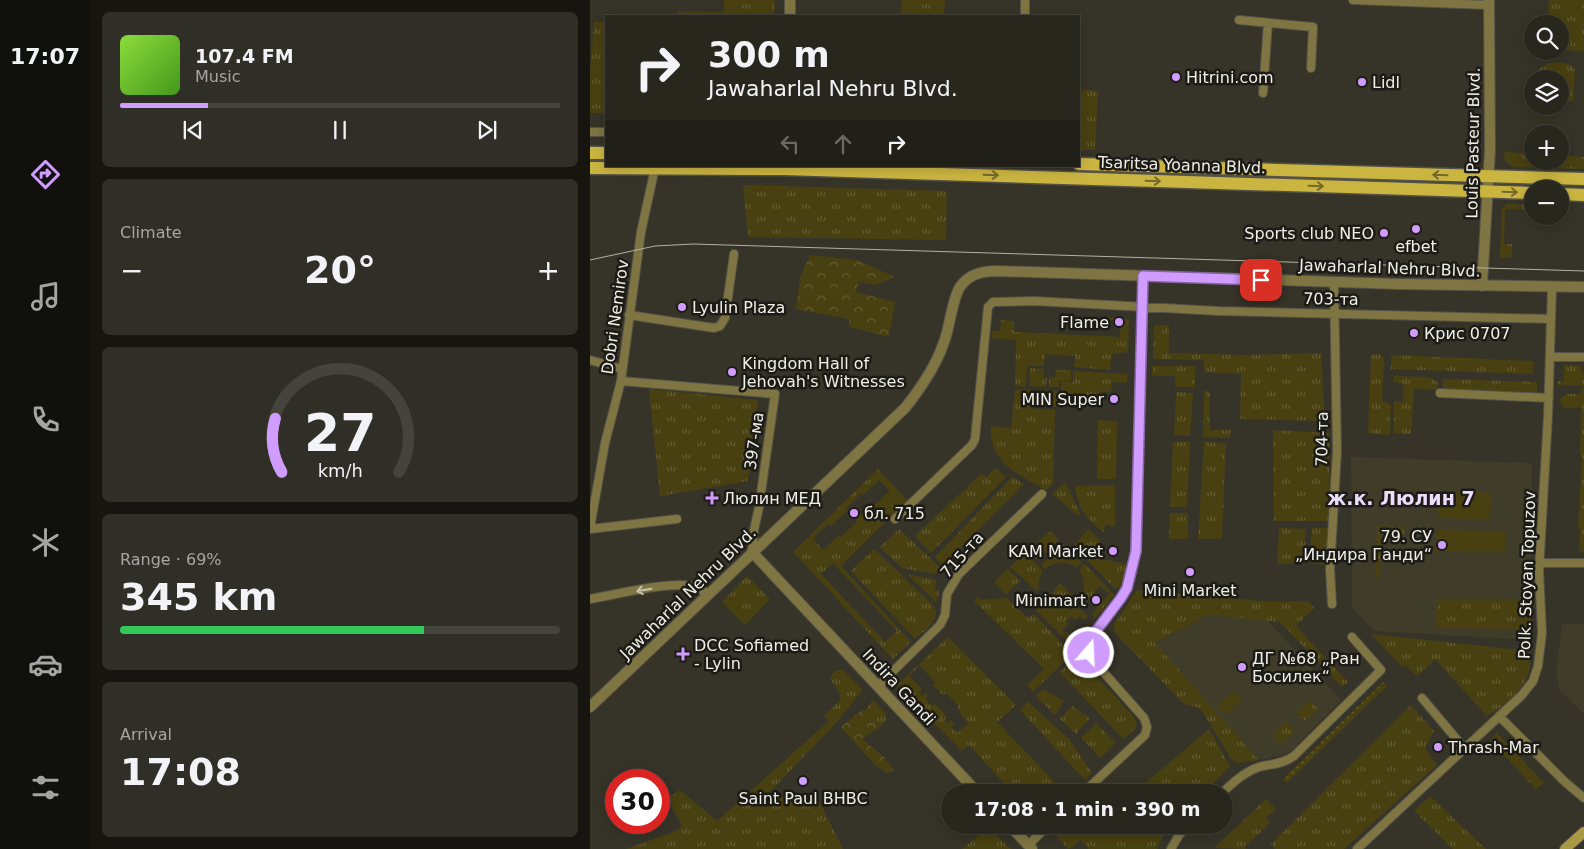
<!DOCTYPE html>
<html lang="en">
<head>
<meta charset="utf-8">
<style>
	body { margin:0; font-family:"DejaVu Sans",sans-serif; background:#302f27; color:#f1f3f6; height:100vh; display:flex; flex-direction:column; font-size:19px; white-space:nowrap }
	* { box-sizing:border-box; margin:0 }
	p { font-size:16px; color:#a5a5a4 }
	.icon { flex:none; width:28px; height:28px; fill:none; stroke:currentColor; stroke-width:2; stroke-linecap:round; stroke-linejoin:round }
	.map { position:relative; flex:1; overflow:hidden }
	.sheet { display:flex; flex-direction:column; gap:12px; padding:12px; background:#161510; width:500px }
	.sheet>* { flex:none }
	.banner { position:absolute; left:15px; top:15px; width:475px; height:152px; border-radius:0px; box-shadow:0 2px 12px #0003,0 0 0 1px #44443c; background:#28271e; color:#f1f3f6; overflow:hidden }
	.tools { position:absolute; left:934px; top:15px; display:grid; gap:10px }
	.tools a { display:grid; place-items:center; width:45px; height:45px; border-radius:50%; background:#28271e; box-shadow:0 2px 12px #0003,0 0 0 1px #44443c; font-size:25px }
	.speed { position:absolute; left:15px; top:769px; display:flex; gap:10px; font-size:25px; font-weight:700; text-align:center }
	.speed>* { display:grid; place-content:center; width:65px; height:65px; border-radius:50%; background:#28271e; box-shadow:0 2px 12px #0003,0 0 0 1px #44443c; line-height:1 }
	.speed .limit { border:8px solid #d22; background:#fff; color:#111 }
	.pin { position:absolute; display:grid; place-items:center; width:42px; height:42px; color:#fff; margin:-21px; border-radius:10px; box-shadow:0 2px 8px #0006 }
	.me { position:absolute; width:55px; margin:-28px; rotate:19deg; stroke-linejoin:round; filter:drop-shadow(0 0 4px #0008) }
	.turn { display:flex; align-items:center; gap:18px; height:105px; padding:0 20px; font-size:22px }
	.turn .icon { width:65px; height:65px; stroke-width:2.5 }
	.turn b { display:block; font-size:35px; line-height:42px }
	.lanes { display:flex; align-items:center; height:48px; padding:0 20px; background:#0003; justify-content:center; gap:25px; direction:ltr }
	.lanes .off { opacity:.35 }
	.big { font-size:38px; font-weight:800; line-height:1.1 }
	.sheet .tile { flex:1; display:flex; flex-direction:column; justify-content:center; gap:8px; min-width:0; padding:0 18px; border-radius:8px; background:#302f27 }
	.sheet .dial { align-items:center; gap:0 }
	.dial svg { height:130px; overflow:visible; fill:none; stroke:#44443c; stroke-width:7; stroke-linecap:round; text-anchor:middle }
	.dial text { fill:#f1f3f6; stroke:none }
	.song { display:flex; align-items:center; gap:15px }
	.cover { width:60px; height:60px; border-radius:8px; background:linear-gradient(135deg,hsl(90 70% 55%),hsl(100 70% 35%)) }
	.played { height:5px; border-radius:2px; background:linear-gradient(90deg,#d09dff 20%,#44443c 20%) }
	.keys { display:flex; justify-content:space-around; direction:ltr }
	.heat { display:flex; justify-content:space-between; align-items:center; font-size:28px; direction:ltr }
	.charge { height:8px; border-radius:4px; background:linear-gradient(90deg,#34c759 69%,#44443c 0) }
	.trip { position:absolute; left:351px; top:784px; width:292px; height:50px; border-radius:25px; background:#28271e; box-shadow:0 2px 12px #0003,0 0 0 1px #44443c; font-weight:800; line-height:50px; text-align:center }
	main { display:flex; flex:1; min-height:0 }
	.tabs { display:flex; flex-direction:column; width:90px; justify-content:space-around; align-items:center; background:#10100c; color:#a5a5a4 }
	.tabs .icon { width:35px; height:35px }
	.tabs .active { color:#d09dff }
	.tabs b { font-size:22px; color:#f1f3f6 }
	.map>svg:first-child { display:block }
</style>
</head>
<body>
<main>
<nav class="tabs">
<b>17:07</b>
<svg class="icon active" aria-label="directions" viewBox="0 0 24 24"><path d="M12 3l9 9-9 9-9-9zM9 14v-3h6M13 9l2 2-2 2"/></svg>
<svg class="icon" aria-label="music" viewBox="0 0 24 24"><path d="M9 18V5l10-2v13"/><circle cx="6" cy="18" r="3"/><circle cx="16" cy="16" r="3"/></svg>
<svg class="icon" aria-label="phone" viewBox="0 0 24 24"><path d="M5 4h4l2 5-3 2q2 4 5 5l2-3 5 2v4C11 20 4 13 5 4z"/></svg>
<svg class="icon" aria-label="climate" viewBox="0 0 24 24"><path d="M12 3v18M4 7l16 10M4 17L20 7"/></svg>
<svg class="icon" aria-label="car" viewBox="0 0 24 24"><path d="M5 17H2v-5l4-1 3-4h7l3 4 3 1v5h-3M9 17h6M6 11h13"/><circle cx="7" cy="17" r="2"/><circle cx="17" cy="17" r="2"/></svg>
<svg class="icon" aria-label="filters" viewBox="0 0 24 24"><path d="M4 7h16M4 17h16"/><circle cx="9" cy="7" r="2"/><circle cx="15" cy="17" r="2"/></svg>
</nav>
<section class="sheet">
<div class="tile">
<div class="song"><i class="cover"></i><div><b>107.4 FM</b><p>Music</p></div></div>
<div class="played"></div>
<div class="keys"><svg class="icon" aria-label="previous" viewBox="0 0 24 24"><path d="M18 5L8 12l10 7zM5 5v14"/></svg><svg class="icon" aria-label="pause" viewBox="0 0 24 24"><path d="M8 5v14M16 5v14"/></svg><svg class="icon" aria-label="next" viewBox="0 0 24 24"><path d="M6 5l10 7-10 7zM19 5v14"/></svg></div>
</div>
<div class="tile"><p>Climate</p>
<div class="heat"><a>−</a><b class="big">20°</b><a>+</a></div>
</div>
<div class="tile dial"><svg viewBox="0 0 100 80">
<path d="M14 69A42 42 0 1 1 86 69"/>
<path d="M14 69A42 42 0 0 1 10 36" stroke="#d09dff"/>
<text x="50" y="56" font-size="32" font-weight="700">27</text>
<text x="50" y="72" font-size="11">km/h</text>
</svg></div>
<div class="tile"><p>Range · 69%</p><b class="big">345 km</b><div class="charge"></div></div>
<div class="tile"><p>Arrival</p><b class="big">17:08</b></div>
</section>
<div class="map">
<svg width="994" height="849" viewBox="0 0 994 849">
	<defs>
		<pattern id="grass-tufts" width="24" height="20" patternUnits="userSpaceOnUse" patternTransform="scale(1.25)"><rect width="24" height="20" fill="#494011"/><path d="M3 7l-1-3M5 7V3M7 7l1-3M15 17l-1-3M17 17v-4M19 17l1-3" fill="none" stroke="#645c34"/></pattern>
		<pattern id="forest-crowns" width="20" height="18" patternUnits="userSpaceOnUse" patternTransform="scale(1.25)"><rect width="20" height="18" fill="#494011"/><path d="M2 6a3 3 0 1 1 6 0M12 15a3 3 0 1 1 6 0" fill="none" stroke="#645c34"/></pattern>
		<pattern id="garden-dots" width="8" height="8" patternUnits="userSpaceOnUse" patternTransform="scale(1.25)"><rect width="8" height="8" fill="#494011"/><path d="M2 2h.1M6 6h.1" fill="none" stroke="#645c34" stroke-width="1.8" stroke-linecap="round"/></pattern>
	</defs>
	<rect width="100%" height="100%" fill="#363428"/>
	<path fill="#3f3c29" d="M761,457L942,463L941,640L784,631L762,608Z
		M618,615L677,620L751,700L700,752L694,755L669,760L565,644Z
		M972,624H994V714L970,691L966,672Z"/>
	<path fill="url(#grass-tufts)" fill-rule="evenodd" d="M134,0H185L184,16H87V11L134,12Z
		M312,0H355L354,16H310Z
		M959,0H994V51L970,50V24H958Z
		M4,22H16V113H0V74Z
		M958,63C967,62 981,62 985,70L983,101L970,102V79H948L949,69Z
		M489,89L508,91L505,150H489Z
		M914,152L942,154V161H970V155L994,157V169L923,167L915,161Z
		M153,185L357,191L356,240L158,237Z
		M917,204L942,205V210L915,209L914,244H922V258H910L912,209Z
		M512,317L539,319L538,352L522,354L520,370L484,367L485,356L455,354L454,366H437L436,387L425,386L426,340L401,338L402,331H410L411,320L424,321V332L530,337L531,321L512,320Z
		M564,325H579V353L651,355L731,353L735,421L650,419L651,374L614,372V360L563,359Z
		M791,354L794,359L792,401L801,405L800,435L778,433L781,355Z
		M801,355L943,361V374L801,369Z
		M974,365L991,366V372H994V553L989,551L990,528L988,527L992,456L990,455L991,408H974L969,400L976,394H991L992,386L968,385L967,381H974Z
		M562,366H605V387H585V376H562Z
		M440,368L454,369V377H457L456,387L439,386Z
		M466,370H481V381H469V387H459V377H465Z
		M483,371L537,374V383L522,382L521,392H511L510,405L482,406V395H471V382H483Z
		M804,376L838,377L848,382V390L824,389L821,434L804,433V401H813V383L803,382Z
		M853,379L947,382V393L853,390Z
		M59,389L168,400L158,481L70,496Z
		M425,390H444L443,409L465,410L463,484L456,490C429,475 398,462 401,426L421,428Z
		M447,390L469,391L468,396L471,397L470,407L447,406Z
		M614,391H620V430H641L640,438L613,437Z
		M586,392L603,393L600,436L584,435Z
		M508,420L527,421L526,479H507Z
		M683,430L739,433L740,521H684Z
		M583,442H600L597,507H580Z
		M614,442L636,443L632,539H608Z
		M405,468L416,477L341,553L325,536L391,474L397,477Z
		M288,469L317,500L251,566L321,642L303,659L203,552ZM289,480L300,491L284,506L282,504L266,520L267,522L251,537L249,535L233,550L223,539L232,529L239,524L241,526L257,511L256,508L272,493L273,495ZM243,563L307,631L295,642L231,574Z
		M422,477L434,484L353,566L345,557Z
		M473,484H476L490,513V516L487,515L462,494Z
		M525,485V527L516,524L514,532C496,519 488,509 485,486Z
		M580,513H598V539H579Z
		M787,526L815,527L814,534H791L790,578H785Z
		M689,528L716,529L714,564H687Z
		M722,528H740L737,565L719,563Z
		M309,529L351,568L345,574L312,568L290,547Z
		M498,529L510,540L507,558L536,564L533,581L528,588H524L484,546Z
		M461,531L469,540L447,560L438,550Z
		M473,544L490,560L491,563L486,567C475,561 465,561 455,569L451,565Z
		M284,549L345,607C350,622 335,630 325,639L261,571Z
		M436,552L453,571L449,579L448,590L447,591L420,567Z
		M494,564L496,565L524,595L505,618L501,615L519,594L510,586L492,607L487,603C496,593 496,581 489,570Z
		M418,569L430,581L416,594L404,582Z
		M317,574L347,580L344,588L350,591L346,602Z
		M157,576L180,599L155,625L132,602Z
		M470,583L482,595L473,605L461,594Z
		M547,590L683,602L718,601L724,608L706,626L758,682L752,687L690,622L618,615L565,643L669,760L647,763L641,758L610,708L594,704L526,634L524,629V624Z
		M387,597L390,600L417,598L438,618L444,614L482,654L443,692L437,685L454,669L384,601Z
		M847,599L941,600L940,629L846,628Z
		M455,602C464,610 473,610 484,605L498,616L494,620L489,616L486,620L481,616L476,622L478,624L472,631L475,633L477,632L482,636L477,641L446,610Z
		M781,634L938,651C949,678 918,705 897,716L845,659L827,676L815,665L812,667Z
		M358,637L426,705L407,722L474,792H422L379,745L372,751L307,685ZM330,665L345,683L343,685L353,695L356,693L369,706L368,708L371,711L369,713L378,723L368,733L361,727L364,724L361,720L357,723L354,720L357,717L344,703L342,706L335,699L338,696L336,693L332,696L329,692L332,689L319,676Z
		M492,650L495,664L543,716L547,723L544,730L533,739L470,672Z
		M252,669L273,690L244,725L177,795L230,803L253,849H36L87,831L92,826L77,799L90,790L127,821L239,721L234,715L251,700L249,693L240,678L244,672Z
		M453,689L474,701L465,715L446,696Z
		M283,699L296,714V720L291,726L280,717L277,709Z
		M719,700L728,708L715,721L706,713Z
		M438,702L479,739L502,773L495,780L430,710Z
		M821,705L844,731L835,748L847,765L754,849H685L681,844Z
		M482,706L500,718L486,734L470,719Z
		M696,722L705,731L692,744L683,735Z
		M506,723L526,743L510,758L491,738Z
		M619,729L640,766L615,792H545Z
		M907,733L954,783L946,789L900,740Z
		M840,796L896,849H863L824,811Z
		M676,799L686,809L676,818L680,823L655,847L656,849L624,848Z
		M474,825H485L490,830L496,825H583L572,837L567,849H499L490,840L484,846L478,849L465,834Z
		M396,830H400L421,849H372Z"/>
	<path fill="url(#forest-crowns)" d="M220,255L267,260L305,277L285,285L269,282L266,292L305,302L299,337L260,327L259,319L206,309L210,278Z
		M277,709L280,717L291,726L272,739L294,757L304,770L297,773L285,765L251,727L271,711Z"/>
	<path fill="url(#garden-dots)" d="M793,682L797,686L697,783L693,779Z"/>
	<path fill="#494011" d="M847,491L901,493L900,519L847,518Z
		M847,530L916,531L915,551H846Z
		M644,691L652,700L636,715L627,706Z"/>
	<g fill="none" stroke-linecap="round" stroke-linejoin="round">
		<defs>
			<path id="minor" d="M763,0L899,5
				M435,16V0
				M649,20L723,27L721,68
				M673,93L678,23
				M0,132H16
				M39,315L124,328L130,326L135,318L144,254
				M960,357H994
				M0,360L32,369
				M31,381L185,394L169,507L164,530L162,552
				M850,393L959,398
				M305,519L382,445L385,439L398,307L403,302L444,301L629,311L961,319
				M0,528L15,443L31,381L51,232L65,168
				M0,529L87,519
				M950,563H994
				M0,599C24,595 80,581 101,586C107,587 113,591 119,594
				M742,604L740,569L747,451L744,282
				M288,686L350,625L355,615L357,594L369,574L452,494
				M832,698L874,748
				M909,716L975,782L994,798
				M494,792L555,735L557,727L554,718L501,658L499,648L500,639L531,598L537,588L546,551L553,276
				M633,792C644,782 654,772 669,767C681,764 693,764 704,756L791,670L762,637
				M438,845L459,825
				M581,849L589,835L599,825
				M767,849L932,695L943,681L948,666L952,633L949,571L958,416L962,287"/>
			<path id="tertiary" d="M200,16V0
				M892,286L900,150L899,0
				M162,552L387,792
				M0,707L315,408C331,388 346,366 354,342C360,327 362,299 370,287C379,274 392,271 407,271L809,284L994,287
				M419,825L442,849"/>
			<path id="secondary" d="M975,849L994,832"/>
			<path id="primary" d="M0,153H16
				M489,164L994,179
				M0,168L195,169L942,193
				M970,194L994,195"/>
		</defs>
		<use href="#minor" stroke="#545247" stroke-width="10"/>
		<use href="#tertiary" stroke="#545247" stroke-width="12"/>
		<use href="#secondary" stroke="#545247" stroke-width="12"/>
		<use href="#primary" stroke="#545247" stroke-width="15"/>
		<use href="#minor" stroke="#7f7542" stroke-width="8"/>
		<use href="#tertiary" stroke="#7f7542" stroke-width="10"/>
		<use href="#secondary" stroke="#a94" stroke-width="10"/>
		<use href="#primary" stroke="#cbb541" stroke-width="12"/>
		<path stroke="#b2b1a8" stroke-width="1" d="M0,260L65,246L103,244L994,271"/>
	</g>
	<defs><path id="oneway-shaft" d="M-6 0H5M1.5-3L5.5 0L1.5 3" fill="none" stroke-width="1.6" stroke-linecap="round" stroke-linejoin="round" transform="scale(1.25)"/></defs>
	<g stroke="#74682c">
		<use href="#oneway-shaft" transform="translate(401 175) rotate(2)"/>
		<use href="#oneway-shaft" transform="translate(850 175) rotate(-178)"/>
		<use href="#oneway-shaft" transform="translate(563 181) rotate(2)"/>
		<use href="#oneway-shaft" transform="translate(726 186) rotate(2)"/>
		<use href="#oneway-shaft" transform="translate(920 192) rotate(2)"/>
	</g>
	<use stroke="#c8c4ad" href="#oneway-shaft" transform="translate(54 590) rotate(170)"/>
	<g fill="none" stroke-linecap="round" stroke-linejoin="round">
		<defs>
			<path id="route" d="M499,653L498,647L500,639L531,598L537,588L546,551L553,276L671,280"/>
		</defs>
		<use href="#route" stroke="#8766a6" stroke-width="12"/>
		<use href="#route" stroke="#d09dff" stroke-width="9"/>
	</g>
	<g fill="#d09dff" stroke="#1c1b16" stroke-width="2">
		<circle cx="586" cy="77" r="5"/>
		<circle cx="772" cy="82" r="5"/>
		<circle cx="826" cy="229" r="5"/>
		<circle cx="794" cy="233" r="5"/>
		<circle cx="92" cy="307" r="5"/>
		<circle cx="529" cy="322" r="5"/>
		<circle cx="824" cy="333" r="5"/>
		<circle cx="142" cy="372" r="5"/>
		<circle cx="524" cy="399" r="5"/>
		<path d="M119.5 490.5h5v5h5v5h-5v5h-5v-5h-5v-5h5z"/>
		<circle cx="264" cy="513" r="5"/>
		<circle cx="852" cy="545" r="5"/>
		<circle cx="523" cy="551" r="5"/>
		<circle cx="600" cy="572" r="5"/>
		<circle cx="506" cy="600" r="5"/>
		<path d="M90.5 646.5h5v5h5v5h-5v5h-5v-5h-5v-5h5z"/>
		<circle cx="652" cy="667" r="5"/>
		<circle cx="848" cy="747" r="5"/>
		<circle cx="213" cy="781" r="5"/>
	</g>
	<g text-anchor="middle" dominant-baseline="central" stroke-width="5" stroke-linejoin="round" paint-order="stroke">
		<g font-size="16" fill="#f0efe7" stroke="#1c1b16" text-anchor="start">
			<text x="596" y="77">Hitrini.com</text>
			<text x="782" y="82">Lidl</text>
			<text x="784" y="233" text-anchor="end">Sports club NEO</text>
			<text x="826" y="246" text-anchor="middle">efbet</text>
			<text x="102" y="307">Lyulin Plaza</text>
			<text x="519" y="322" text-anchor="end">Flame</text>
			<text x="834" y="333">Крис 0707</text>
			<text x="152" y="363">Kingdom Hall of<tspan x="152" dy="18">Jehovah's Witnesses</tspan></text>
			<text x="514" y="399" text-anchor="end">MIN Super</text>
			<text x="133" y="498">Люлин МЕД</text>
			<text x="274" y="513">бл. 715</text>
			<text x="842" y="536" text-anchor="end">79. СУ<tspan x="842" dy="18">„Индира Ганди“</tspan></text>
			<text x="513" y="551" text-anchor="end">KAM Market</text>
			<text x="600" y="590" text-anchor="middle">Mini Market</text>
			<text x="496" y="600" text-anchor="end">Minimart</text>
			<text x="104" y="645">DCC Sofiamed<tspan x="104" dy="18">- Lylin</tspan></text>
			<text x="662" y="658">ДГ №68 „Ран<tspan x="662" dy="18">Босилек“</tspan></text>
			<text x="858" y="747">Thrash-Mar</text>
			<text x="213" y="798" text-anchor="middle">Saint Paul BHBC</text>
		</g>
		<g font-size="16" fill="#f0efe7" stroke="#1c1b16">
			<text transform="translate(883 143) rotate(-89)">Louis Pasteur Blvd.</text>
			<text transform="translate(592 165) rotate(2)">Tsaritsa Yoanna Blvd.</text>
			<text transform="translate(800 268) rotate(2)">Jawaharlal Nehru Blvd.</text>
			<text transform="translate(741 299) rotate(1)">703-та</text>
			<text transform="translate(25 317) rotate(-82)">Dobri Nemirov</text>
			<text transform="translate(732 439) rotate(-89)">704-та</text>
			<text transform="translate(164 441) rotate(-82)">397-ма</text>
			<text transform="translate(372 555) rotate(-48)">715-та</text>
			<text transform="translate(937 575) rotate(-88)">Polk. Stoyan Topuzov</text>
			<text transform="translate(98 593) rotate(-44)">Jawaharlal Nehru Blvd.</text>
			<text transform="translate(309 687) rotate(47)">Indira Gandi</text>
		</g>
		<g font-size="19" font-weight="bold" fill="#eaddf9" stroke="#1c1b16">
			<text x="811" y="498">ж.к. Люлин 7</text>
		</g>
	</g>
</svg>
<div class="tools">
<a><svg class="icon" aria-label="search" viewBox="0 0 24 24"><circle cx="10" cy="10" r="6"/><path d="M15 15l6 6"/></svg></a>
<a><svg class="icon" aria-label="layers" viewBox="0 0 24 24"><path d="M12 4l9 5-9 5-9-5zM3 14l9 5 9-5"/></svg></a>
<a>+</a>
<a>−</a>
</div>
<div class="speed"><div class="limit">30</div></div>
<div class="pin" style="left:671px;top:280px;background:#d93025"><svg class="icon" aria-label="arrive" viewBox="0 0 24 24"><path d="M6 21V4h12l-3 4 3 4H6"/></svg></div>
<svg class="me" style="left:499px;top:653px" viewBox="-20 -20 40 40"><circle r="17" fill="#d09dff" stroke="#fff" stroke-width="3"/><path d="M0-11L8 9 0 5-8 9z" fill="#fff"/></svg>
<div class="trip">17:08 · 1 min · 390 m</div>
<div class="banner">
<div class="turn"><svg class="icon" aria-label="right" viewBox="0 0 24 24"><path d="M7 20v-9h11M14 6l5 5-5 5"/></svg><div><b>300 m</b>Jawaharlal Nehru Blvd.</div></div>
<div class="lanes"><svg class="icon off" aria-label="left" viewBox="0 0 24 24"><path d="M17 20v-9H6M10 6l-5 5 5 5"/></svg><svg class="icon off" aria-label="ahead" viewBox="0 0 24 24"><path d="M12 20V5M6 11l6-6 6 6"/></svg><svg class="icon" aria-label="right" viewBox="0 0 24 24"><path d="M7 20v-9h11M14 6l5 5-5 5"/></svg></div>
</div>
</div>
</main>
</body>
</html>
